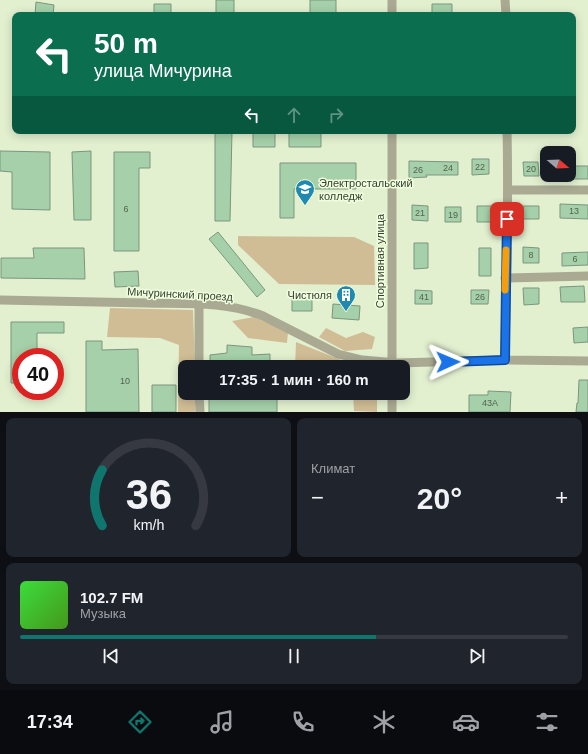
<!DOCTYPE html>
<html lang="ru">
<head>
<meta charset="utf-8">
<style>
	body { margin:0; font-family:Arial,sans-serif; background:#20242c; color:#f1f3f6; height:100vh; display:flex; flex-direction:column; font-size:15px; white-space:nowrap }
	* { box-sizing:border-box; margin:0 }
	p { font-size:13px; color:#9ea1a6 }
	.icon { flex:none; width:22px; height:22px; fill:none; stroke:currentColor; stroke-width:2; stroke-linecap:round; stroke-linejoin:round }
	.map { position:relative; height:412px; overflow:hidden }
	.side { display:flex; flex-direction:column; gap:6px; padding:6px; background:#0d0f14; flex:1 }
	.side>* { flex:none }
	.guide { position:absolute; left:12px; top:12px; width:564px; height:122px; border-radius:8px; box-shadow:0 2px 10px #0003; background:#0b6e4f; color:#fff; overflow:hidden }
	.needle { width:26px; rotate:109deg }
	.buttons { position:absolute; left:540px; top:146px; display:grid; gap:8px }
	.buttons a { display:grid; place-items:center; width:36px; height:36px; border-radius:8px; background:#171b24; box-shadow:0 2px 10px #0003; font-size:20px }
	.speed { position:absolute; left:12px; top:348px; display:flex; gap:8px; font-size:20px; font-weight:700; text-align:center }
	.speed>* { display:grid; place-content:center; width:52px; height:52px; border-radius:50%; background:#171b24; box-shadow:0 2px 10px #0003; line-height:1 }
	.speed .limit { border:6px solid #d22; background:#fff; color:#111 }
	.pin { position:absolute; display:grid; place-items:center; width:34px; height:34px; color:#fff; margin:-17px; border-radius:8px; box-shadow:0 2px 6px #0006 }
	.me { position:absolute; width:44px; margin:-22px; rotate:89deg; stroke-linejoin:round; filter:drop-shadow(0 0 3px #0008) }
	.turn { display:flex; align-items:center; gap:14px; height:84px; padding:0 16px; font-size:18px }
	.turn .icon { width:52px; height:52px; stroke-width:2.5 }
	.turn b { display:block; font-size:28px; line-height:34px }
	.lanes { display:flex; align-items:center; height:38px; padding:0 16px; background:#0003; justify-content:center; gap:20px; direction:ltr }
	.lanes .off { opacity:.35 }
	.big { font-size:30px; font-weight:600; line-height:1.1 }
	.side .tile { flex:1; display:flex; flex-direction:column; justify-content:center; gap:6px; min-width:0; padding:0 14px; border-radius:8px; background:#20242c }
	.side .dial { align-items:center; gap:0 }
	.dial svg { height:104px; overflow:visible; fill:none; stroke:#363941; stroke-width:7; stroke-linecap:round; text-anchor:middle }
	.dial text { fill:#f1f3f6; stroke:none }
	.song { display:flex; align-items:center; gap:12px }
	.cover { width:48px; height:48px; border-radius:6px; background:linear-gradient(135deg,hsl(120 70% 55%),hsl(100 70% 35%)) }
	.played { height:4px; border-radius:2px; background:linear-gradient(90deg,#0f766e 65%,#363941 65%) }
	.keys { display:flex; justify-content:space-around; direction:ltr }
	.heat { display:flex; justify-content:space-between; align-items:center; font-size:22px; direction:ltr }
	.side .tiles { flex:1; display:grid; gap:6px; grid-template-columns:1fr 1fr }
	.tile:last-child { grid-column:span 2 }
	.trip { position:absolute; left:178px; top:360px; width:232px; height:40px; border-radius:8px; background:#171b24; box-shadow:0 2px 10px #0003; font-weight:600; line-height:40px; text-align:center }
	.menu { display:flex; height:64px; justify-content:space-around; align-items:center; background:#090b0e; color:#9ea1a6 }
	.menu .icon { width:28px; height:28px }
	.menu .selected { color:#0f766e }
	.menu b { font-size:18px; color:#f1f3f6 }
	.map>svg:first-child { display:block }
</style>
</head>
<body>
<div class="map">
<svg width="588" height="412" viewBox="0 0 588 412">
	<rect width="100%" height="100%" fill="#e2f0d0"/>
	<path fill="#d0bd95" d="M238,236L354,237L374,246L375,285L279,284L238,245Z
		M110,308L193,310L195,367H185V393H195V412H178L179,345L160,338L107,337Z
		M254,317L288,332L287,343L248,338L232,321Z
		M326,328L346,338L363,332L375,337L372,349L345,351L319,337Z
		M296,342L344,361L378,367H295Z
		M353,393H377V412L354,411Z"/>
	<path fill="#a5d0a9" stroke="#7c957e" d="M216,0H234V15H216Z
		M310,0H336V13H310Z
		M36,2L54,5L53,15H35Z
		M154,4H171V15H154Z
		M432,4H452V15H432Z
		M215,131H232L230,221H215Z
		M253,131H275V147H253Z
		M289,131H321V147H289Z
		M0,151L50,152V210L12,209V172L0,171Z
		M91,151V220H74L72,152Z
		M114,152H150V168H139V251H114Z
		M472,159H489V174L472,175Z
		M409,161L458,162V175H426L427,177L409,178Z
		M523,162H538L539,176H524Z
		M280,163H356V189H294V218H280Z
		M569,166H588V179H569Z
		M560,204L588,205V219L560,218Z
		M412,205L428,206V221L412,220Z
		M477,206H492V222H477Z
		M523,206H539V219H523Z
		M445,207H461V222H445Z
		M218,232L265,290L257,297L209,239Z
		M414,243H428V268L414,269Z
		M523,247L539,248V263H523Z
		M33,248H84L85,279L1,278V258H34Z
		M479,248H491V276H479Z
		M588,252V265L562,266V253Z
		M138,271L139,286L115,287L114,272Z
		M584,286L585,302H561L560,287Z
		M523,288H539V304L524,305Z
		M415,290L432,291V304H415Z
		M471,290H489L488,304H471Z
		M292,296H312V311H292Z
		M333,304L360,306L359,320L332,318Z
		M11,322H64V333H37V357H21V383H11Z
		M588,327V342L574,343L573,328Z
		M86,341H102V350L138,349L139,412H86Z
		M227,345L252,347V355L270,354V367H210V355L227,353Z
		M579,380H588V412H576L577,403H578Z
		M152,385H176V412H152Z
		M488,391L511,392L510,412H469V395H488Z
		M209,393H277V412H209Z"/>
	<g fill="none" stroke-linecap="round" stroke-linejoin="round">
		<path stroke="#aaaa93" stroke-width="9" d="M392,0V15
			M505,0L506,15
			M392,131V367
			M508,190H588
			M505,278L588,276
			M0,300C49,301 97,302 146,303C185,304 226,301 263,316L338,354L362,360L397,363L505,360L588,361
			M199,304V367
			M505,360C506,284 509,207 507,131
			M199,393L200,412
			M392,412V393"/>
	</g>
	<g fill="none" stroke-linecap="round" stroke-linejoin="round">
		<defs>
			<path id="route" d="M448,362L505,360L507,219"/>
		</defs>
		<use href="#route" stroke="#114b97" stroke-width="10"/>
		<use href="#route" stroke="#1a73e8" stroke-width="7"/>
		<path stroke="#f59e0b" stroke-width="7" d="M505,290L506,250"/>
	</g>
	<defs>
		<symbol id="university-pin" viewBox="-11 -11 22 30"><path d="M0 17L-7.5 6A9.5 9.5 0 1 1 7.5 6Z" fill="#2089b1" stroke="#effedd"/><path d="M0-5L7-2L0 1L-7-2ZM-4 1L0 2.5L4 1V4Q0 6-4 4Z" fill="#fff"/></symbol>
		<symbol id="building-pin" viewBox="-11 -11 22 30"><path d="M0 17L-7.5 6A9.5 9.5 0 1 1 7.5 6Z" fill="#2089b1" stroke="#effedd"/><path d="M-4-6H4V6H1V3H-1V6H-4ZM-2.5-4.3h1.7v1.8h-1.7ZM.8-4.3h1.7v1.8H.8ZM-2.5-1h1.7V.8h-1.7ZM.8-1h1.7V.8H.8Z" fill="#fff"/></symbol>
	</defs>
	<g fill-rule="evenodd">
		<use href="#university-pin" x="294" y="178" width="22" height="30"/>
		<use href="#building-pin" x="335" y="284" width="22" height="30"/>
	</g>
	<g text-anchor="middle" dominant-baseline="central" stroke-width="3" stroke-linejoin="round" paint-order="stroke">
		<g font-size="9" fill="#546350">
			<text x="480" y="167">22</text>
			<text x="448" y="168">24</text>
			<text x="531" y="169">20</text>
			<text x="418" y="170">26</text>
			<text x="126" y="209">6</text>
			<text x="574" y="211">13</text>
			<text x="420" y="213">21</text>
			<text x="453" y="215">19</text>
			<text x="531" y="255">8</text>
			<text x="575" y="259">6</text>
			<text x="424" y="297">41</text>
			<text x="480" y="297">26</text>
			<text x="125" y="381">10</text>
			<text x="490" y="403">43А</text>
		</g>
		<g font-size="11" fill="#393f32" stroke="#effedd" text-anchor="start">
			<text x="319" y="183">Электростальский<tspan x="319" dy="13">колледж</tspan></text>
			<text x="332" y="295" text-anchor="end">Чистюля</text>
		</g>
		<g font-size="11" fill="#393f32" stroke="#effedd">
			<text transform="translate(380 261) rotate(-90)">Спортивная улица</text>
			<text transform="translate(180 294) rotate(3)">Мичуринский проезд</text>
		</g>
	</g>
</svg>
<div class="buttons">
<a><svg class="needle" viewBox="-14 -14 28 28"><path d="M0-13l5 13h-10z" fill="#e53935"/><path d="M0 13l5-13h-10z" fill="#9ea1a6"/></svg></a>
</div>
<div class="speed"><div class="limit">40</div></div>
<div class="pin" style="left:507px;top:219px;background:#d93025"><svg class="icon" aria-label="arrive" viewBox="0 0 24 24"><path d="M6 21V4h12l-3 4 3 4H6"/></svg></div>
<svg class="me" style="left:448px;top:362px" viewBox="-20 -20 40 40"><path d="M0-17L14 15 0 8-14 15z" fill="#1a73e8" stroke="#fff" stroke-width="4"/></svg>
<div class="trip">17:35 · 1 мин · 160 m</div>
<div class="guide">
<div class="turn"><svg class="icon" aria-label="left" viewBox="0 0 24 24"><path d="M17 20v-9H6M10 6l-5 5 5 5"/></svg><div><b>50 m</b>улица Мичурина</div></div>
<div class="lanes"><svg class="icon" aria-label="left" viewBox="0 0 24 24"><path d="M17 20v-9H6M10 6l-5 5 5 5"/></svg><svg class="icon off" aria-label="ahead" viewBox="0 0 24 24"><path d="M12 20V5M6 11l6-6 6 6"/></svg><svg class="icon off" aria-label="right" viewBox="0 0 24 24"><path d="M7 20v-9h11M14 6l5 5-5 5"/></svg></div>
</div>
</div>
<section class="side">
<div class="tiles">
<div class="tile dial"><svg viewBox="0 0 100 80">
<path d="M14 69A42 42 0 1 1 86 69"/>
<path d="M14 69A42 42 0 0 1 14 26" stroke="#0f766e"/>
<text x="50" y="56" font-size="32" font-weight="700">36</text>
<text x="50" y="72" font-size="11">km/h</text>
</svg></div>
<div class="tile"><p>Климат</p>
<div class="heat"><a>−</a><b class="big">20°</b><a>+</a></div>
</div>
<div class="tile">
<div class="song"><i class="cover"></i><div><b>102.7 FM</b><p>Музыка</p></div></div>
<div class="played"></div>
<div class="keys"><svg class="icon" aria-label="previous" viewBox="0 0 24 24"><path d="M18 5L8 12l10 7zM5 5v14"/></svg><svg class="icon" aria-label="pause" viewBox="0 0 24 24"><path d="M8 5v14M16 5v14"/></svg><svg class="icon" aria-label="next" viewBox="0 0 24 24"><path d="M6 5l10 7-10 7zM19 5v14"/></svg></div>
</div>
</div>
</section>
<nav class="menu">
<b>17:34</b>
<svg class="icon selected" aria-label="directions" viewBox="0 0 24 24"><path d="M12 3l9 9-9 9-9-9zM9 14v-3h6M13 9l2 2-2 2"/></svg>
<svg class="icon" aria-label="music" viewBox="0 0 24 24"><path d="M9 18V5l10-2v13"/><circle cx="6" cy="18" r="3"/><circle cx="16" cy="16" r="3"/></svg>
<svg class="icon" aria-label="phone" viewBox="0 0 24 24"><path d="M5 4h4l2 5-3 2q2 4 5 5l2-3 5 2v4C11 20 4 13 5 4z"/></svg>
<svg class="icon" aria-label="climate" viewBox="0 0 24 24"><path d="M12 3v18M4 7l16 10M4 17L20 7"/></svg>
<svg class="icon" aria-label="car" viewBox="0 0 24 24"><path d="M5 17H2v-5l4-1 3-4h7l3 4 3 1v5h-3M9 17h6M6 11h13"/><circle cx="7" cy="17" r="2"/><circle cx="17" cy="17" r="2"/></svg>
<svg class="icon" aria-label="filters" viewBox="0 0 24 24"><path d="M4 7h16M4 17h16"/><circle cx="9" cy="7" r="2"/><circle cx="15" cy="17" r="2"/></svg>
</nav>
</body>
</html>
